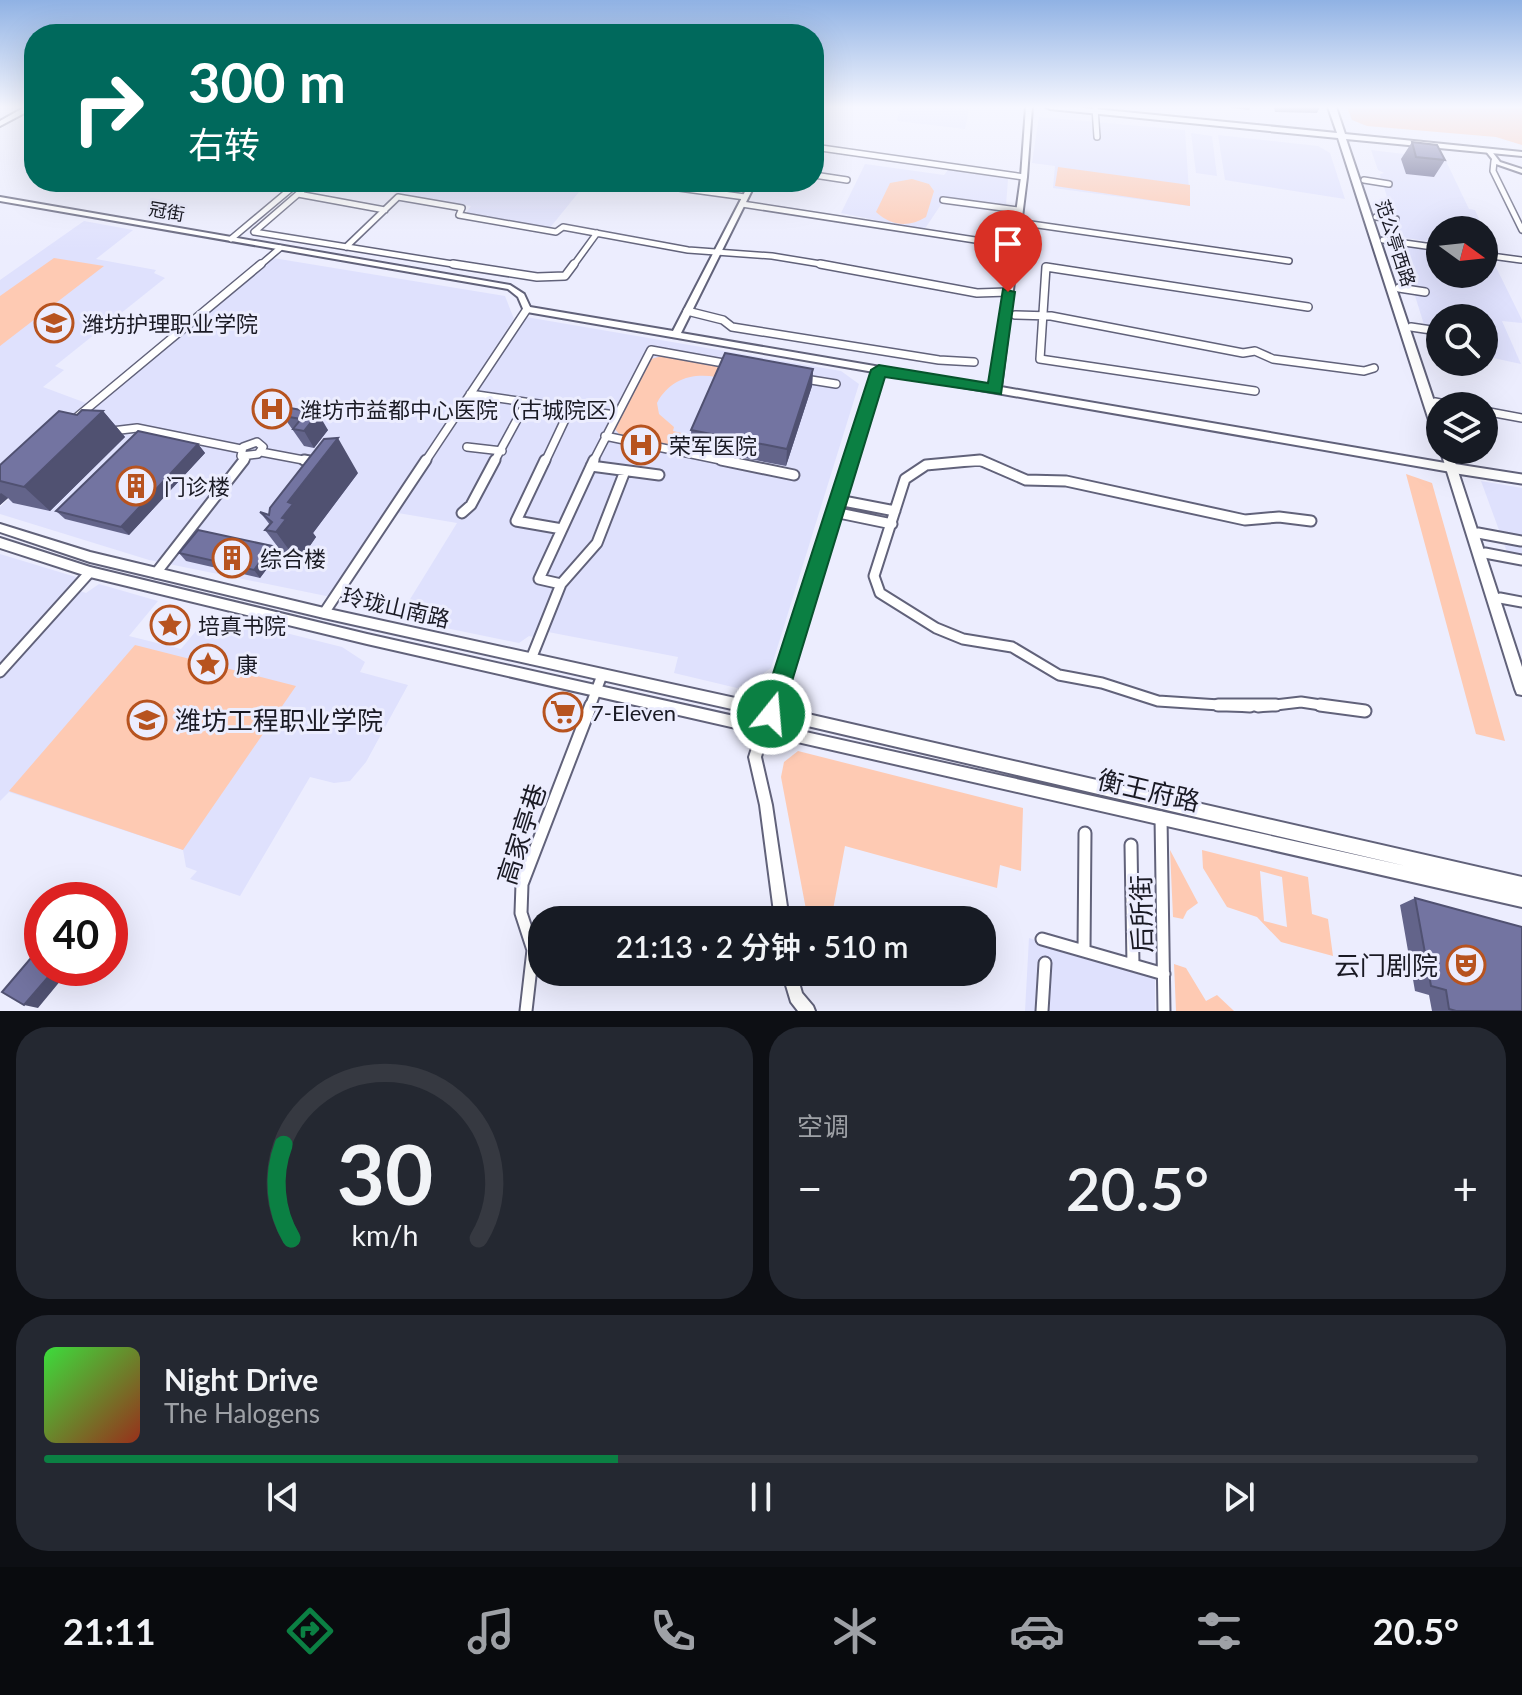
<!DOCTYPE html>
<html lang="zh">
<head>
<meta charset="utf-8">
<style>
	body { margin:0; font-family:Lato,"Noto Sans SC",sans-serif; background:#242831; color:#f1f3f6; height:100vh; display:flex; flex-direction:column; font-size:30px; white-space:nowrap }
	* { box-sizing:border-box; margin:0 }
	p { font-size:26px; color:#9ea1a6 }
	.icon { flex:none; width:44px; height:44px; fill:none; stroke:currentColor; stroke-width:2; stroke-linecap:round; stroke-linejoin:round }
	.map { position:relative; height:1011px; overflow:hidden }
	.sheet { display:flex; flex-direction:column; gap:16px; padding:16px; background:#0d0f14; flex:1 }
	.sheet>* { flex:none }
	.guide { position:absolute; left:24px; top:24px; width:800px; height:168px; border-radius:32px; box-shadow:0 8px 32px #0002; background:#00695c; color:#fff; overflow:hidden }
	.needle { width:52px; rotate:105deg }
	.buttons { position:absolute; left:1426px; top:216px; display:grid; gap:16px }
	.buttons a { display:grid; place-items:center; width:72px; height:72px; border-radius:50%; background:#171b24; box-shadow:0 8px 32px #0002; font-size:40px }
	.speed { position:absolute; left:24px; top:882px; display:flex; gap:16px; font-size:40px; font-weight:700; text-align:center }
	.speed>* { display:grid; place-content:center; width:104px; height:104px; border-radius:50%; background:#171b24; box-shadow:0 8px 32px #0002; line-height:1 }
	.speed .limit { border:12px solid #d22; background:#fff; color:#111 }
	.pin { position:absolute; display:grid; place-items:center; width:68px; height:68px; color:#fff; margin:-82px -34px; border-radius:50% 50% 50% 0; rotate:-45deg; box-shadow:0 0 8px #0007 }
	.pin .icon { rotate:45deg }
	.me { position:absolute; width:88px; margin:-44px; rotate:17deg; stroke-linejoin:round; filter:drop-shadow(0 0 6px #0008) }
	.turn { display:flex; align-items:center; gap:28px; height:168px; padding:0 32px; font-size:36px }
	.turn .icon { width:104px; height:104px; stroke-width:2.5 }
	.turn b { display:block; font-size:56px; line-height:68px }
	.big { font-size:60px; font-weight:600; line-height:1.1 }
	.sheet .tile { flex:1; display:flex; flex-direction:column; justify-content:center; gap:12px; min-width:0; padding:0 28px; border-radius:32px; background:#242831 }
	.sheet .dial { align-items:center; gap:0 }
	.dial svg { height:208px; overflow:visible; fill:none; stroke:#363941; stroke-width:7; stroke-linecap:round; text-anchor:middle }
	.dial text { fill:#f1f3f6; stroke:none }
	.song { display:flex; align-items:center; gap:24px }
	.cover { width:96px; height:96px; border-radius:12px; background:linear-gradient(135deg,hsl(120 70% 55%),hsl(10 70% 35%)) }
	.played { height:8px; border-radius:4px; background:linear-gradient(90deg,#0b8043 40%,#363941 40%) }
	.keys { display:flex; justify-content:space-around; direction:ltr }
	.heat { display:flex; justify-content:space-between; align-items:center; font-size:44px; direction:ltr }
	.sheet .tiles { flex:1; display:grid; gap:16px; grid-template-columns:1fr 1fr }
	.tile:last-child { grid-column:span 2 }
	.trip { position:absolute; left:528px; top:906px; width:468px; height:80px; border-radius:32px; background:#171b24; box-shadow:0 8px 32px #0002; font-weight:600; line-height:80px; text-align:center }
	.tabs { display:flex; height:128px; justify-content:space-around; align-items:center; background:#090b0e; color:#9ea1a6 }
	.tabs .icon { width:56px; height:56px }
	.tabs .active { color:#0b8043 }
	.tabs b { font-size:36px; color:#f1f3f6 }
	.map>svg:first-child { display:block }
</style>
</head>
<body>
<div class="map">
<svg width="1522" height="1011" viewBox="0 0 1522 1011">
	<rect width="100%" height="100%" fill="#ecedfe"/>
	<path fill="#dfe1fd" d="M901,107H956L969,109L965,129L897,121Z
		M1039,117L1185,130L1190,206L1053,188L1055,166L1032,163Z
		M1191,133L1212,136L1217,176L1196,173Z
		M1218,135L1318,146L1330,153L1345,199L1225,180Z
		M1371,150L1445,159L1469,209L1475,210L1484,230H1440V243L1399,237L1384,187H1380L1377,179L1381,180L1380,174L1384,173L1378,170Z
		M865,164L944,175L948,170L1008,179L1006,206L946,197L924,230L841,213Z
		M337,182H587L549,229L466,213L471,206Z
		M84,221L133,230L96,259L156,270L154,273L165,278L55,366L64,370L43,387L86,403L0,476V280Z
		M1399,244L1440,250V274H1484V256L1491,257L1522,320V323L1502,321L1521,364L1484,356V318H1440V345L1430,344Z
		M273,258L505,296L514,319L331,597L149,560L0,514V507L78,433L66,429Z
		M526,317L841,371L859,384L771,668L754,680L737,688L674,673L678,657L548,632L544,640L529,636L519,643L412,621L404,609L457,523L398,513Z
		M1481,481L1522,488V556L1507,552Z
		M0,554L76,577L71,588L86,593L99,584L158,601L129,636L181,649L210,614L342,647L365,662L360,672L408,685L366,762L350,781L334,783L310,777L240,896L190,879L197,871L186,867L183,850L9,792L0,801Z
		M1029,938L1155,977V1011H1025Z"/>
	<path fill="#fecab3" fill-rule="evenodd" d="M1347,107H1522V145L1496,137L1367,126L1352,120Z
		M1058,167L1190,185V206L1055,186Z
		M912,179L929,184L934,191L926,217C909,228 891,226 876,212L890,183Z
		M54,258L104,266L0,346V296Z
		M662,356L721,367L716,377C692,373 670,379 657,403L659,414L674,427L673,431L690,435L684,448L620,435L614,428L651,359Z
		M1406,474L1432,483L1505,741L1476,734Z
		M135,645L296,686L183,850L9,791Z
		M798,751L1023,808L1021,871L1000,865L997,888L845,846L831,920H808L781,777L784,762Z
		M1170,850L1198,903L1187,911L1183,919L1173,917Z
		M1202,850L1308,877L1312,914L1328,919L1333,956L1281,942L1257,917L1227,907L1203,868ZM1260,871L1282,877L1287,927L1264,921Z
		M1174,964L1186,968L1206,1001L1217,995L1234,1011H1176Z"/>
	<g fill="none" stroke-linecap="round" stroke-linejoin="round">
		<defs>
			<path id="minor-far3" d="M1095,108L1097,137
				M814,147L1024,177
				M1494,161L1493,171L1522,230
				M814,175L847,180
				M1364,180L1389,184
				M312,182L254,232L465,266
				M635,182L745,197
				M524,186L527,182
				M298,194L385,210
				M943,200L1018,210
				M742,204L1014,246
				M1376,217L1396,219
				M1017,222L1289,261
				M231,239L299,182
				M1383,240L1440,248
				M346,247L398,197L462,208L459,215L556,232L563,227L688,250L772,256L833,266
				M1484,255L1521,260
				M259,266L280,248
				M573,266L597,233"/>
			<path id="minor-far2" d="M453,264L537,277L565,276L574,264
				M820,264L977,293L1008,292
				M1399,288L1425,292
				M687,311L723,320L732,327L939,360L974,362
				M1015,315L1051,316L1243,353L1255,351L1273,359L1364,371L1374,368
				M1411,327L1438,331
				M805,379L836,384
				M1255,391L1040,359L1046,267L1308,307
				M470,394L615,415
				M1435,402L1455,406
				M1484,411L1522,418
				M77,417L261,264
				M112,431L137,428L241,449
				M605,436L730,462
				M257,442L263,447L258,454L241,456L243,447Z
				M467,447L502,451
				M261,452L314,462
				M243,462L246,458
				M425,462L527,309
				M494,462L526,403
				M545,462L570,409
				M593,462L651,350L729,364
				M960,462H984"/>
			<path id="minor-far1" d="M304,460L315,462
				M545,460L516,521L562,529
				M721,460L794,475
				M591,466L659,475
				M1451,468L1522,479
				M838,500L895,511
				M834,512L892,524
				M462,513L471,505L495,460
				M1478,533L1521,541
				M1485,553L1522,560
				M156,573L244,460
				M561,584L539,579L594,460
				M1500,598L1522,602
				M324,613L426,460
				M531,659L561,584L597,543L625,471
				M0,672L90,572
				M590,707L602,675
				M1250,707L1158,701L1102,683L1059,675L1012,647L963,639L936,628L880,593L874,576L905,479L926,465L980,460L1026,480L1066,481L1245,520L1279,517L1311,521
				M1258,707L1301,702L1334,707"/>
			<path id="minor" d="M1218,705H1276
				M1320,705L1365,711
				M1161,817L1164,1011
				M1131,845L1133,965
				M1042,939L1164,974
				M1084,951L1085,833
				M526,1011L533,950L521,913L522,884L591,705
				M1042,1011L1045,963"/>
			<path id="tertiary" d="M1026,107H1032L1027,177L1001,387L1451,464L1456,468L1451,472L882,373L761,757L772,805L789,920H775L760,805L749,757L874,372L527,312L524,311L518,297L508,289L0,201V197L510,285L524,294L530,307L673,331L750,182H756L681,333L992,386L1021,177Z
				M1486,149H1490L1500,162L1522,169V173L1496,164L1485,150Z
				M782,972H796L802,993L813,1006L815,1011H798L791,1002Z"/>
			<path id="secondary" d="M0,524L90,552L324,608L799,712L1522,877V907L367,644L90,577L0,548V538L90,567L367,634L1406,866L799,724L324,618L90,562L0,532Z"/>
			<path id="primary" d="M25,107L34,108L0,126V121Z
				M1046,107H1074L1337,133L1328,107H1336L1345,134L1522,152V156L1346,139L1440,419V440L1434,436L1338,138L1050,109Z
				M1440,449L1451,450L1522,667V695L1517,694L1515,689Z"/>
		</defs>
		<use href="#minor-far3" stroke="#61627a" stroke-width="8"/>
		<use href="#minor-far2" stroke="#61627a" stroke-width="10"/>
		<use href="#minor-far1" stroke="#61627a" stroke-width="13"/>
		<use href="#minor" stroke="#61627a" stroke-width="15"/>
		<use href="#tertiary" stroke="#61627a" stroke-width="4"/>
		<use href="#secondary" stroke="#61627a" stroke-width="4"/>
		<use href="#primary" stroke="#61627a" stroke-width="4"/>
		<use href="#minor-far3" stroke="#fff" stroke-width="5"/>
		<use href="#minor-far2" stroke="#fff" stroke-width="7"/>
		<use href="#minor-far1" stroke="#fff" stroke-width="9"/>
		<use href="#minor" stroke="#fff" stroke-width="11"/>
		<use href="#tertiary" fill="#fff" fill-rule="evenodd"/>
		<use href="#secondary" fill="#fff" fill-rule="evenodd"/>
		<use href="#primary" fill="#fff" fill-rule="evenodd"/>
	</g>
	<path fill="#63648a" d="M1225,107H1251L1249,110Z
		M1274,107H1320L1317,113L1275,112Z
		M1412,142L1445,160L1434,177L1406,174L1401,159Z
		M813,369L812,386L786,466L692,448L691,430Z
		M290,408L328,430L314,448L304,446L283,416Z
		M103,411L125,437L50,511L13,503L8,498L0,505V465L77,415Z
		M198,444L205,453L129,535L65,519L56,511Z
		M358,473L313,533L316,537L307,550L309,553L300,565L290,563L265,530L270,525L260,512L269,515Z
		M272,546L278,554L260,578L186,561L179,553Z
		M1415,898L1522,1011H1432L1429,995L1415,991L1400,905Z"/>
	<path fill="#505171" d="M813,369L812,386L786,466L787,449Z
		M103,411L125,437L50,511L24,487Z
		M318,413L328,430L314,448L304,431Z
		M338,438L358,473L313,533L316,537L307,550L309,553L300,565L276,532L288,502Z
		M198,444L205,453L129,535L121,527Z
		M1,493L8,498L0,505V494Z
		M272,546L278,554L260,578L254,570Z
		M56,968H71L38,1008L24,1005Z"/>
	<path fill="#7374a1" stroke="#505171" stroke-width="2" d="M1412,142L1437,145L1445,160L1416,157Z
		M725,353L813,369L787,449L691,430Z
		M290,408L318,413L304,431L293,429L301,419L283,416Z
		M82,410L103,411L24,487L0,481V465L59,411L77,415Z
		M138,431L198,444L121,527L56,511Z
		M338,438L288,502L293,504L282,518L286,519L276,532L265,530L272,522L260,512L269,515L270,508L324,439Z
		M198,530L272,546L254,570L179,553Z
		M1415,898L1522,927V1011H1456L1449,1009L1446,990L1431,986Z
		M42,945V968H56L24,1005L2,992Z"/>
	<linearGradient id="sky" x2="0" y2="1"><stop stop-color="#90b2e4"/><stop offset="0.43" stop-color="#f6f7ff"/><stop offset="1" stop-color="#f6f7ff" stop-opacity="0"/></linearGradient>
	<rect width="1522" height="249" fill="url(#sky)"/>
	<path fill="#0b8043" stroke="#07532c" stroke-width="2" d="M1003,289L1015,292L1001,394L885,377L782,714L779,721L771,724L763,721L760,714L871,370L879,365L988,383Z"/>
	<defs>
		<symbol id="university-ring" viewBox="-11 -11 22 22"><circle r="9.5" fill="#ecedfe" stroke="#b7531f" stroke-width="1.5"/><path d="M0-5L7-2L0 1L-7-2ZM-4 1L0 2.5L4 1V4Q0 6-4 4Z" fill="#b7531f"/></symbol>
		<symbol id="hospital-ring" viewBox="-11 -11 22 22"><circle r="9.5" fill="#ecedfe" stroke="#b7531f" stroke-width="1.5"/><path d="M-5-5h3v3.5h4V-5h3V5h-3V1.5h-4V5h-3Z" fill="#b7531f"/></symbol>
		<symbol id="building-ring" viewBox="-11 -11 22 22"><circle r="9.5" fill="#ecedfe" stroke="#b7531f" stroke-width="1.5"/><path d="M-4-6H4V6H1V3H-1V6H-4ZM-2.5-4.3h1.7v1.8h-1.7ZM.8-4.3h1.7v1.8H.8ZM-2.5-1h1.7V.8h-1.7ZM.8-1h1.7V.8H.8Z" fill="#b7531f"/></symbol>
		<symbol id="sight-ring" viewBox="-11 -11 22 22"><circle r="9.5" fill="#ecedfe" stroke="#b7531f" stroke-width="1.5"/><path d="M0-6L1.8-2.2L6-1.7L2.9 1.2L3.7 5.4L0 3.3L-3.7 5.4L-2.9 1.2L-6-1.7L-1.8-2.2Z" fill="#b7531f"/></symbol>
		<symbol id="supermarket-ring" viewBox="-11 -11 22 22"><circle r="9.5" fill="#ecedfe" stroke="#b7531f" stroke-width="1.5"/><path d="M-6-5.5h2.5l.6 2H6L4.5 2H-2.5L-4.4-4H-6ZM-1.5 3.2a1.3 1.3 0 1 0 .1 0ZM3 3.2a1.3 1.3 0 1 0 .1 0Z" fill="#b7531f"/></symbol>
		<symbol id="theatre-ring" viewBox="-11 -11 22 22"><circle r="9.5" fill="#ecedfe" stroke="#b7531f" stroke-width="1.5"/><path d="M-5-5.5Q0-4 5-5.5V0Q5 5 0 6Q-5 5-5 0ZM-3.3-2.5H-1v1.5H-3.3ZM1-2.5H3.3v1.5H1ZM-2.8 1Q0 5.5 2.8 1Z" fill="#b7531f"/></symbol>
	</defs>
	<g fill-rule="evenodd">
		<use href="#university-ring" x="32" y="301" width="44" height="44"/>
		<use href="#hospital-ring" x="250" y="387" width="44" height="44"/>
		<use href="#hospital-ring" x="619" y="423" width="44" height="44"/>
		<use href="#building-ring" x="114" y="464" width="44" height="44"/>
		<use href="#building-ring" x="210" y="536" width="44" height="44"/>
		<use href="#sight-ring" x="148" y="603" width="44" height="44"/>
		<use href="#sight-ring" x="186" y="642" width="44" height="44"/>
		<use href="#supermarket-ring" x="541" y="690" width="44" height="44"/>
		<use href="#university-ring" x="125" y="698" width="44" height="44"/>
		<use href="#theatre-ring" x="1444" y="943" width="44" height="44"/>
	</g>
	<g text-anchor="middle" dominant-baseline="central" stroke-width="6" stroke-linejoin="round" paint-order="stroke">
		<g font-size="18" fill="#1a1a24" stroke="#ecedfe">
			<text transform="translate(167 211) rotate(10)">冠街</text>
			<text transform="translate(1396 243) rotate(72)">范公亭西路</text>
		</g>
		<g font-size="22" fill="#1a1a24" stroke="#ecedfe" text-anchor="start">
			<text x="82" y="323">潍坊护理职业学院</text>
			<text x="300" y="409">潍坊市益都中心医院（古城院区）</text>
			<text x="669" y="445">荣军医院</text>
			<text x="164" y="486">门诊楼</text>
			<text x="260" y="558">综合楼</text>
			<text x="198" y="625">培真书院</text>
			<text x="236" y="664">康</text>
			<text x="591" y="712">7-Eleven</text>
		</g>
		<g font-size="22" fill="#1a1a24" stroke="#ecedfe">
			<text transform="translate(396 607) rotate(13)">玲珑山南路</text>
		</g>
		<g font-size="26" fill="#1a1a24" stroke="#ecedfe" text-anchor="start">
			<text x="175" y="720">潍坊工程职业学院</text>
			<text x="1438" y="965" text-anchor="end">云门剧院</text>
		</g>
		<g font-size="26" fill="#1a1a24" stroke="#ecedfe">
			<text transform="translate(1149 790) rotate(13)">衡王府路</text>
			<text transform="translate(521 834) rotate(-72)">高家亭巷</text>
			<text transform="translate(1141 914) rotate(-91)">后所街</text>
		</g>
	</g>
</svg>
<div class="buttons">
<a><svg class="needle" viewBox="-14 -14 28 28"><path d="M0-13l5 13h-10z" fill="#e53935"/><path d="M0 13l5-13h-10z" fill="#9ea1a6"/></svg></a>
<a><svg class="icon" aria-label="search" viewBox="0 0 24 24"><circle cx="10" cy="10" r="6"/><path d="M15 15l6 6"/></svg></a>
<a><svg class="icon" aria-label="layers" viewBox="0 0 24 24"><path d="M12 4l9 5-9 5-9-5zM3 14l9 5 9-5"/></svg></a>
</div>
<div class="speed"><div class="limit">40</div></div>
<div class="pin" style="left:1008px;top:292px;background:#d93025"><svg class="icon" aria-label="arrive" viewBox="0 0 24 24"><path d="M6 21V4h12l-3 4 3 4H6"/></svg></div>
<svg class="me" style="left:771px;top:714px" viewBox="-20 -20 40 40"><circle r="17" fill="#0b8043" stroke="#fff" stroke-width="3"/><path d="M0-11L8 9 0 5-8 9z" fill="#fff"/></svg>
<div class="trip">21:13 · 2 分钟 · 510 m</div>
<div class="guide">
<div class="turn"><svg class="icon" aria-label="right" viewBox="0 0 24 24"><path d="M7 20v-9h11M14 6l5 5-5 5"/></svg><div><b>300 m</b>右转</div></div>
</div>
</div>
<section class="sheet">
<div class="tiles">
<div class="tile dial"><svg viewBox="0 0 100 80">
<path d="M14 69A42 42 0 1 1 86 69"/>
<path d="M14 69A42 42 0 0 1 11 33" stroke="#0b8043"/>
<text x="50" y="56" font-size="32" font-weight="700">30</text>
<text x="50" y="72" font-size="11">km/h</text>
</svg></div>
<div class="tile"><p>空调</p>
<div class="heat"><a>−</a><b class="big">20.5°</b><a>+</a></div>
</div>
<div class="tile">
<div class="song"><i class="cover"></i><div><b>Night Drive</b><p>The Halogens</p></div></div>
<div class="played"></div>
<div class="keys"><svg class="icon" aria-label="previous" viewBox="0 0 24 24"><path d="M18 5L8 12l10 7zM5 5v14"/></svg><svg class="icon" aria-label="pause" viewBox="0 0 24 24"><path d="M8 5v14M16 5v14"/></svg><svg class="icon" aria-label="next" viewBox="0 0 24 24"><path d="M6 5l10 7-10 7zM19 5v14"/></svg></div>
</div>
</div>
</section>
<nav class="tabs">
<b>21:11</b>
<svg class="icon active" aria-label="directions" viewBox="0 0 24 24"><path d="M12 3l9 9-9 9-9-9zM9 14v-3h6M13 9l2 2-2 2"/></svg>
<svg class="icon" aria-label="music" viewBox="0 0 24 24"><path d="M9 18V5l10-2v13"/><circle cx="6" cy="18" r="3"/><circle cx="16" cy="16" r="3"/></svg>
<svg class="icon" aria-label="phone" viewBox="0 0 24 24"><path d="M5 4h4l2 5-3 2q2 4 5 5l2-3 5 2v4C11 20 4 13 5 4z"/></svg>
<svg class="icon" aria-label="climate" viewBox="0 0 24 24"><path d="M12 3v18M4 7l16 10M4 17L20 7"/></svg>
<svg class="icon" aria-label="car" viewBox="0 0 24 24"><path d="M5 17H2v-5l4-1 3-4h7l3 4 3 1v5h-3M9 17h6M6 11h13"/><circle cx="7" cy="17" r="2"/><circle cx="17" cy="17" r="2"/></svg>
<svg class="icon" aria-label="filters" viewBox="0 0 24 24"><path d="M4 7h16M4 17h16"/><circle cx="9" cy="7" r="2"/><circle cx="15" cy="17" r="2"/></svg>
<b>20.5°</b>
</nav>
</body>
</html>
